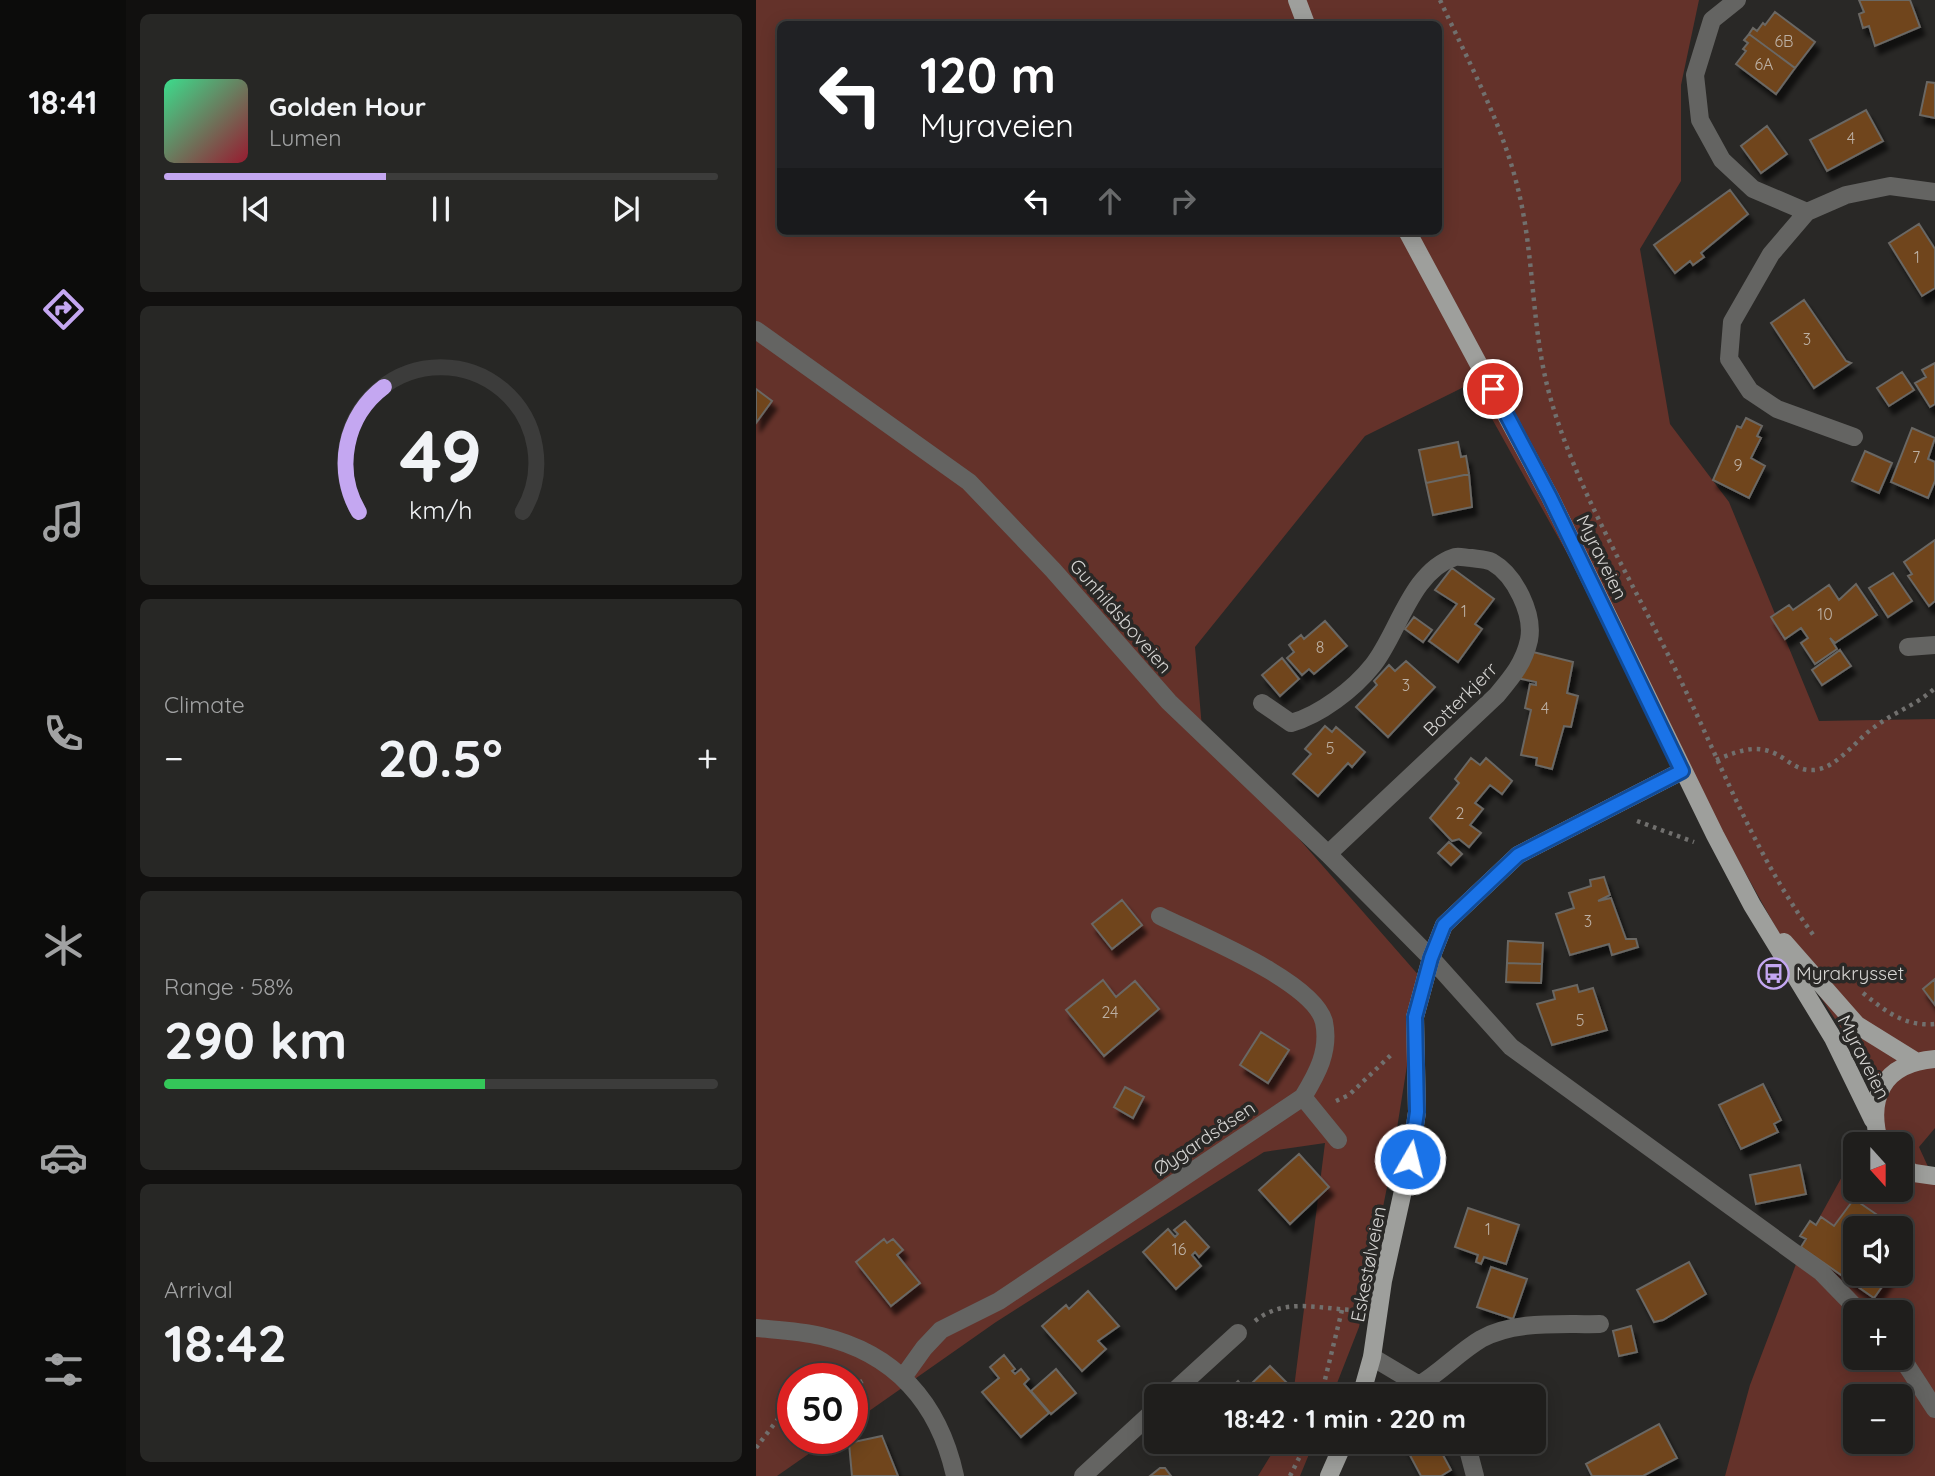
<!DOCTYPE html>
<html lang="en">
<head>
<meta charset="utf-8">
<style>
	body { margin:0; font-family:Quicksand,sans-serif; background:#272725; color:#f1f3f6; height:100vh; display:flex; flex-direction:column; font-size:26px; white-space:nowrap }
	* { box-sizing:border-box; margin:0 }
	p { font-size:23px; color:#a1a2a3 }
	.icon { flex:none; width:38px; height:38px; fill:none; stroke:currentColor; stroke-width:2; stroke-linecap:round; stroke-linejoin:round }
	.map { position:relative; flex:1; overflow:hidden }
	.details { display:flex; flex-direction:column; gap:14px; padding:14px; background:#11100f; width:630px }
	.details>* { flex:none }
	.guide { position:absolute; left:21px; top:21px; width:665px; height:214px; border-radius:10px; box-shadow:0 4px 18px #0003,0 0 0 2px #3c3c3b; background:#202124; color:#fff; overflow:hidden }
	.needle { width:46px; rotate:159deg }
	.tools { position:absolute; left:1087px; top:1132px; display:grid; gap:14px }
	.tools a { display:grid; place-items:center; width:70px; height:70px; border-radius:10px; background:#1f1e1c; box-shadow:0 4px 18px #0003,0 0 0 2px #3c3c3b; font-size:35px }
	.speed { position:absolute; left:21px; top:1363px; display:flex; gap:14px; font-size:35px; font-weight:700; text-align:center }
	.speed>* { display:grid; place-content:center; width:91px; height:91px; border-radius:50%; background:#1f1e1c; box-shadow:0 4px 18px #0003,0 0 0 2px #3c3c3b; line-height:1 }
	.speed .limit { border:10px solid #d22; background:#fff; color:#111 }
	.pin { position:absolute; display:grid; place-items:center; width:60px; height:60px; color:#fff; margin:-30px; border:4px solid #fff; border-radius:50%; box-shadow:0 2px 7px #0007 }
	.me { position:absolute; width:77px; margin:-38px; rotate:8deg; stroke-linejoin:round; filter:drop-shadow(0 0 5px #0008) }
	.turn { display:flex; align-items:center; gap:24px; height:147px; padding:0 28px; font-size:32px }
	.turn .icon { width:91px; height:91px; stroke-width:2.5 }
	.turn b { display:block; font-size:49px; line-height:60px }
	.lanes { display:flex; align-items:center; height:66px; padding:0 28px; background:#0003; justify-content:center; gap:35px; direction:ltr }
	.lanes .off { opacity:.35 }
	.big { font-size:52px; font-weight:700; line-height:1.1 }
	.details .card { flex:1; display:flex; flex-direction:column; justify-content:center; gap:10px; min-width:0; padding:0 24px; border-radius:10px; background:#272725 }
	.details .dial { align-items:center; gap:0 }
	.dial svg { height:182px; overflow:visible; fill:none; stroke:#3c3c3b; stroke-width:7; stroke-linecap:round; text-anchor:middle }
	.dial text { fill:#f1f3f6; stroke:none }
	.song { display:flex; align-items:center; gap:21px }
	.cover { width:84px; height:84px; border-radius:10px; background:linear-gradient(135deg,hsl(150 70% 55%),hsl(350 70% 35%)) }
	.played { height:7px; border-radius:4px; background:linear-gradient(90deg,#c4a7f1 40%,#3c3c3b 40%) }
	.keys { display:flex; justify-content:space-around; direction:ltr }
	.heat { display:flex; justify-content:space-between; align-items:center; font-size:38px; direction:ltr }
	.charge { height:10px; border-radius:5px; background:linear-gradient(90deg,#34c759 58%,#3c3c3b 0) }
	.trip { position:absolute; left:388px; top:1384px; width:402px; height:70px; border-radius:10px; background:#1f1e1c; box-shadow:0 4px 18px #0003,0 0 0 2px #3c3c3b; font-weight:700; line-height:70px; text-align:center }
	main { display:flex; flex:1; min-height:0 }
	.menu { display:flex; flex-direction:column; width:126px; justify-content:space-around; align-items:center; background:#0c0c0b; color:#a1a2a3 }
	.menu .icon { width:49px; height:49px }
	.menu .current { color:#c4a7f1 }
	.menu b { font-size:32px; color:#f1f3f6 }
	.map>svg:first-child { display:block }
</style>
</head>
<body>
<main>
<nav class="menu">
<b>18:41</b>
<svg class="icon current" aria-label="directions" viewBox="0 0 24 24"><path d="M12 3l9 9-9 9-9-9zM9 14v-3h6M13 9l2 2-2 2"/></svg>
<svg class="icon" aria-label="music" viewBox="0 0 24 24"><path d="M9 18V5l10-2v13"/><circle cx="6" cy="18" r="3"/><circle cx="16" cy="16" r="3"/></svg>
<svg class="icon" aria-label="phone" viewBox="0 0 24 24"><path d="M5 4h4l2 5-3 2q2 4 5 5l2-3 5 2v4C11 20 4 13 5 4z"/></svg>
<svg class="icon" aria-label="climate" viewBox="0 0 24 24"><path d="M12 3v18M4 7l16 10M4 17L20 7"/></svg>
<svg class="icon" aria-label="car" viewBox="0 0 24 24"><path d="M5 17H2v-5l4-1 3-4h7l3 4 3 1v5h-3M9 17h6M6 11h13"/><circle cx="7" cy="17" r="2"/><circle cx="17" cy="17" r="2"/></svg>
<svg class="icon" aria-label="filters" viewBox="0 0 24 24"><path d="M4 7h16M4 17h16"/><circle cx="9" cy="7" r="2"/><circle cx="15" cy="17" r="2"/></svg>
</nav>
<section class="details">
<div class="card">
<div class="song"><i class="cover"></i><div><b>Golden Hour</b><p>Lumen</p></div></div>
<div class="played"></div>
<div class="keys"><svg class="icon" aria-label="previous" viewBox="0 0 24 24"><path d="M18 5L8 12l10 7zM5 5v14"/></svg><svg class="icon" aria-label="pause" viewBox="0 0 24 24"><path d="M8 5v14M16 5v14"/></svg><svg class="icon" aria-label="next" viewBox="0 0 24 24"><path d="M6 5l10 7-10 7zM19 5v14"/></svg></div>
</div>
<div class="card dial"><svg viewBox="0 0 100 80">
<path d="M14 69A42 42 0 1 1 86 69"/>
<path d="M14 69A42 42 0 0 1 25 14" stroke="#c4a7f1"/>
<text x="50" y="56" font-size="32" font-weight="700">49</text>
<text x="50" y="72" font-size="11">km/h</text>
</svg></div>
<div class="card"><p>Climate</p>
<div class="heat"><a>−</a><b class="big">20.5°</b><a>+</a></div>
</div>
<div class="card"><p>Range · 58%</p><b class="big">290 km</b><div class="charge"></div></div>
<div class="card"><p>Arrival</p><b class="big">18:42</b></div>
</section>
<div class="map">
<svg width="1179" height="1476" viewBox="0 0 1179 1476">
	<defs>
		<filter id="shadow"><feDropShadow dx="4.5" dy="8" stdDeviation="2" flood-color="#0009"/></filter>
	</defs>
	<rect width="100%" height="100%" fill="#292826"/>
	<path fill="#64322a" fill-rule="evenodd" d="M0,0H943L925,85V181L884,249L914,424L973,502L1063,721L1179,719V1128L1163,1147L1179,1182V1476H969L994,1385L1045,1251L1099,1153V1190H1144V1144H1104L1130,1097L1024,935L716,383L609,436L439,647L446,728L665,978L634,1172L603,1327L576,1396H537L569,1143L508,1152L240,1322L96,1423V1379H37V1438L74,1439L21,1476H0ZM24,24H682V231H24ZM1099,1228H1144V1274H1099ZM1099,1312H1144V1358H1099ZM1099,1396H1144V1442H1099Z
		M523,1442H558L544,1476H502Z"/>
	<path fill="#70441a" stroke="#6a6764" stroke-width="2" filter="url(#shadow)" d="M1103,0H1154L1164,27L1119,46L1113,26L1107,28L1103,14L1108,12Z
		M1019,12L1059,42L1039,68L993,34L997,28L1001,31L1007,23L1009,25Z
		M993,34L1039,68L1020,94L980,64L990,51L987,49L992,43L988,40Z
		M1171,82L1179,83V118L1164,115Z
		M1110,110L1127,141L1071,171L1054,140Z
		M1011,126L1031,154L1005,173L985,146Z
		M974,190L992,214L945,253L948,257L937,265L934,261L919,273L898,245Z
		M1163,224L1179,249V288L1166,296L1133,243Z
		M1048,300L1090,361L1095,363L1058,388L1015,323Z
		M1179,363V404L1174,407L1159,383L1170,377L1166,370Z
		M1146,372L1158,390L1133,406L1121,388Z
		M0,389L16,401L0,423Z
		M990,418L1006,426L1001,436L1005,438L995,458L1009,466L993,498L957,480L981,426L985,428Z
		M1156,428L1179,438L1172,459L1179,462V481L1172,498L1135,482Z
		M702,442L705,457L710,456L713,474L670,483L663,450Z
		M1109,451L1136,463L1123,493L1096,481Z
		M713,474L716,507L677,515L670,483Z
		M1179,540V601L1173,606L1152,576L1156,574L1148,562Z
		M696,568L738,599L719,624L726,629L702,662L673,641L701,604L679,590Z
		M1137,573L1156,601L1132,617L1113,588Z
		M1100,584L1121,615L1079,643L1074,638L1081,649L1059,664L1045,643L1052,638L1045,628L1029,639L1015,617L1033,605L1037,610L1073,585L1083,600Z
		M658,617L676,630L667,642L649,629Z
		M569,621L591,646L558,674L553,669L546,675L531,658L538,652L533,645L545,635L548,639Z
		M1084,650L1095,666L1066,685L1056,670Z
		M777,652L817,662L811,693L822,696L815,727L808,726L796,769L780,765L781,758L765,755L775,710L769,708L774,684L780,685V682L761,678Z
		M526,658L543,679L524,696L506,675Z
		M650,661L679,687L632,737L600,707L621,685L618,681L633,665L639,671Z
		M569,726L576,732L580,727L609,752L596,767L592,763L562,796L537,774L555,754L549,749Z
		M715,758L724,765L730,758L756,781L746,794L734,785L719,803L727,809L714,825L725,833L713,847L703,839L696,841L674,818L703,783L699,779Z
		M693,842L706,854L695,865L682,853Z
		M848,877L854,895L842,901L855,898L870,939H880L882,947L856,955L853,944L814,955L800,914L818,908L813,893L835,886L834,880Z
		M366,900L386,925L356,949L336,924Z
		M752,941L787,943L786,964L751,963Z
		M751,963L786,964L785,983L750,982Z
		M1179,979V1005L1167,989Z
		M347,980L360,997L379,981L403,1009L348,1056L310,1010Z
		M821,985L823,992L837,988L851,1030L796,1045L781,1004L799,999L797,991Z
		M505,1032L533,1050L512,1083L484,1065Z
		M1007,1084L1025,1120L1018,1124L1022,1132L985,1149L963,1105Z
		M369,1087L388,1097L377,1118L358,1107Z
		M543,1154L573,1187L534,1224L503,1190Z
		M1044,1165L1050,1194L1000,1204L994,1175Z
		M1098,1199L1133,1223L1130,1228H1099V1274H1135L1118,1298L1045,1247L1050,1239L1044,1236L1054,1221L1060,1225L1065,1217L1078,1226Z
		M712,1208L763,1225L750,1264L728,1257L725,1264L720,1262L722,1255L699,1247Z
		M429,1221L453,1247L443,1257L439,1252L436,1255L445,1266L420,1289L387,1252L412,1229L419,1237L422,1234L418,1230Z
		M128,1239L131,1243L137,1239L147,1250L141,1255L164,1283L135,1306L100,1262Z
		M933,1262L950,1294L907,1320L898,1322L881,1290Z
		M735,1267L771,1279L757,1319L721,1307Z
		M332,1291L363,1326L342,1341L350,1349L326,1371L286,1326L310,1305L313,1309Z
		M875,1326L881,1352L863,1356L857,1331Z
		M248,1355L259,1369L256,1371L259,1374L265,1369L273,1379L268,1384L293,1413L265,1437L226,1392L243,1378L234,1367Z
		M514,1366L544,1396H474L470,1393L482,1381L487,1387L492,1383L494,1385Z
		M300,1369L320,1393L295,1414L275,1391Z
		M903,1424L921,1458L887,1476H836L830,1464Z
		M126,1436L142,1476H96L93,1443Z
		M651,1442H680L695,1470L685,1476H665L648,1444Z
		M404,1468H409L415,1476H394Z"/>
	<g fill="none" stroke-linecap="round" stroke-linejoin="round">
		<path stroke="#71706e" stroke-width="4.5" stroke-dasharray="3.5 5" stroke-linecap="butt" d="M684,0C712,61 745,121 761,185C778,250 775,320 791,385C816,485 879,585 924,679C967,768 999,855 1058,936
			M960,760C987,749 1005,742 1030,760C1037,765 1045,770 1054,770C1079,772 1101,738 1120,726C1140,711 1159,706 1179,688
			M881,821L938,842
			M1107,993C1129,1011 1149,1027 1179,1024
			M580,1101L593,1095L637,1053
			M499,1321C530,1296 565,1310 601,1310
			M96,1387L110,1379
			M565,1396L586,1310
			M0,1448L22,1419L37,1409
			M534,1476L551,1442"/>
		<path stroke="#646462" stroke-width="18" d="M981,0L956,20L939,75L944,120L966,160L997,189L1051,212
			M0,330L213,482L297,570L413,702L572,854L675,958L755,1047L1065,1272L1104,1312
			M1098,437L1021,409L994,391L973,359L976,322L1015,254L1051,212L1090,195L1134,186L1179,192
			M1152,647L1179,645
			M506,703L535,723C564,715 598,689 617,665C642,634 655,571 699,557C704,556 710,558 715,558C721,559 730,559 736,562C759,575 778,614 773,640C768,663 756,677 741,695L572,854
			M547,1097L582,1140
			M0,1328C21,1330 44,1331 65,1336C139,1353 183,1403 199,1476
			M1144,1355L1179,1409
			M616,1357L663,1385L675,1396
			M148,1376L168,1348L185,1330L243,1301L547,1097C561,1074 574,1051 568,1022C558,981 442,935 404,916
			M663,1385C685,1372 703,1352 725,1339C759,1320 805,1325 844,1324
			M413,1396L482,1333
			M710,1442L719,1476
			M327,1476L401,1408"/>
		<path stroke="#9e9f9c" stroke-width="18" d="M541,0L550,24
			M651,231L794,497L959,835L996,905L1077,1038L1117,1120
			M1028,942L1101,1025L1159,1061
			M1124,1144C1110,1098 1127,1063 1179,1059
			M1144,1166L1158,1173L1179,1176
			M605,1396L616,1357L627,1281L654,1159L661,1112L659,1017L675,958L688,925L762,855L926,771
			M573,1476L588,1442"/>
	</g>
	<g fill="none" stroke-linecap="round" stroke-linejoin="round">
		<defs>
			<path id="route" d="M654,1159L661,1112L659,1017L675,958L688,925L762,855L926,771L794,497L737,389"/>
		</defs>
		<use href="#route" stroke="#114b97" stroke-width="18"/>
		<use href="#route" stroke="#1a73e8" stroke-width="12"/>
	</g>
	<defs>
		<symbol id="bus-ring" viewBox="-11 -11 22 22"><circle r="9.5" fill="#292826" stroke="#c4a7f1" stroke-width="1.5"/><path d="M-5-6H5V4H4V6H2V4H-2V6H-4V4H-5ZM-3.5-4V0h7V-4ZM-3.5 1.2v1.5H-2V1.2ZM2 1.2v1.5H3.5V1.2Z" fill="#c4a7f1"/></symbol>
	</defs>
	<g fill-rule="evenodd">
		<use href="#bus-ring" x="1000" y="956" width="35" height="35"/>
	</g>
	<g text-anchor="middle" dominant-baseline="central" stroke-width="7" stroke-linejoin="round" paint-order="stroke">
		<g font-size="16" fill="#bcb0a4">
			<text x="1028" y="41">6B</text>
			<text x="1008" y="64">6A</text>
			<text x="1095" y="138">4</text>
			<text x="1161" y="257">1</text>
			<text x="1051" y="339">3</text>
			<text x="1160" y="457">7</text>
			<text x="982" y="465">9</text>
			<text x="708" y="611">1</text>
			<text x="1069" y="614">10</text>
			<text x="564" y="647">8</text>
			<text x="650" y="685">3</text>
			<text x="789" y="708">4</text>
			<text x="574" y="748">5</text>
			<text x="704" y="813">2</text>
			<text x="832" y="921">3</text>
			<text x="354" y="1012">24</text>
			<text x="824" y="1020">5</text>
			<text x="732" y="1229">1</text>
			<text x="423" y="1249">16</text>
		</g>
		<g font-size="19" fill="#d5d4d2" stroke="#292826">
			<text transform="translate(846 557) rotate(64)">Myraveien</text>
			<text transform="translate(365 616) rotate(49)">Gunhildsboveien</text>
			<text transform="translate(704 699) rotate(-45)">Botterkjerr</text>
			<text transform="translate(1108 1057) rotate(63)">Myraveien</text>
			<text transform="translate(448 1138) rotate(-34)">Øygardsåsen</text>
			<text transform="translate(612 1264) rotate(-79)">Eskestølveien</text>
		</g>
		<g font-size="19" fill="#d5d4d2" stroke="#292826" text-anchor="start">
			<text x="1040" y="973">Myrakrysset</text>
		</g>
	</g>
</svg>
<div class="tools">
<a><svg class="needle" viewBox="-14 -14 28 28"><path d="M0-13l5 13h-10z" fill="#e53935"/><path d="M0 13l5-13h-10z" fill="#a1a2a3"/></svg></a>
<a><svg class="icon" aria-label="sound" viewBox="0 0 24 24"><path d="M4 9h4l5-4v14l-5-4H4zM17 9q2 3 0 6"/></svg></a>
<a>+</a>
<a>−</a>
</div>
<div class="speed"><div class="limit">50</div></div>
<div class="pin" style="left:737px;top:389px;background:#d93025"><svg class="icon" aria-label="arrive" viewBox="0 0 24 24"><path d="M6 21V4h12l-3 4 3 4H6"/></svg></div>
<svg class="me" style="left:654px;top:1159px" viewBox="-20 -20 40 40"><circle r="17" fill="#1a73e8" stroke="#fff" stroke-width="3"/><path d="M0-11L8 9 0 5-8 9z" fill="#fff"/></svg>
<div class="trip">18:42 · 1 min · 220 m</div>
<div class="guide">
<div class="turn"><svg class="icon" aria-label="left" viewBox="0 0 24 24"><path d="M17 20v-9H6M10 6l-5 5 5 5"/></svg><div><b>120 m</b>Myraveien</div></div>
<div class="lanes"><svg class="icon" aria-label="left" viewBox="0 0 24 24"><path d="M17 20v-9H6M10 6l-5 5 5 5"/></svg><svg class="icon off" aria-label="ahead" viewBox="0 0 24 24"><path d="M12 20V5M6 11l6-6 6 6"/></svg><svg class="icon off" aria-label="right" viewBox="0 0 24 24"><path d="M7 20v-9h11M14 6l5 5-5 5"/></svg></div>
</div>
</div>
</main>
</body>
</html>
